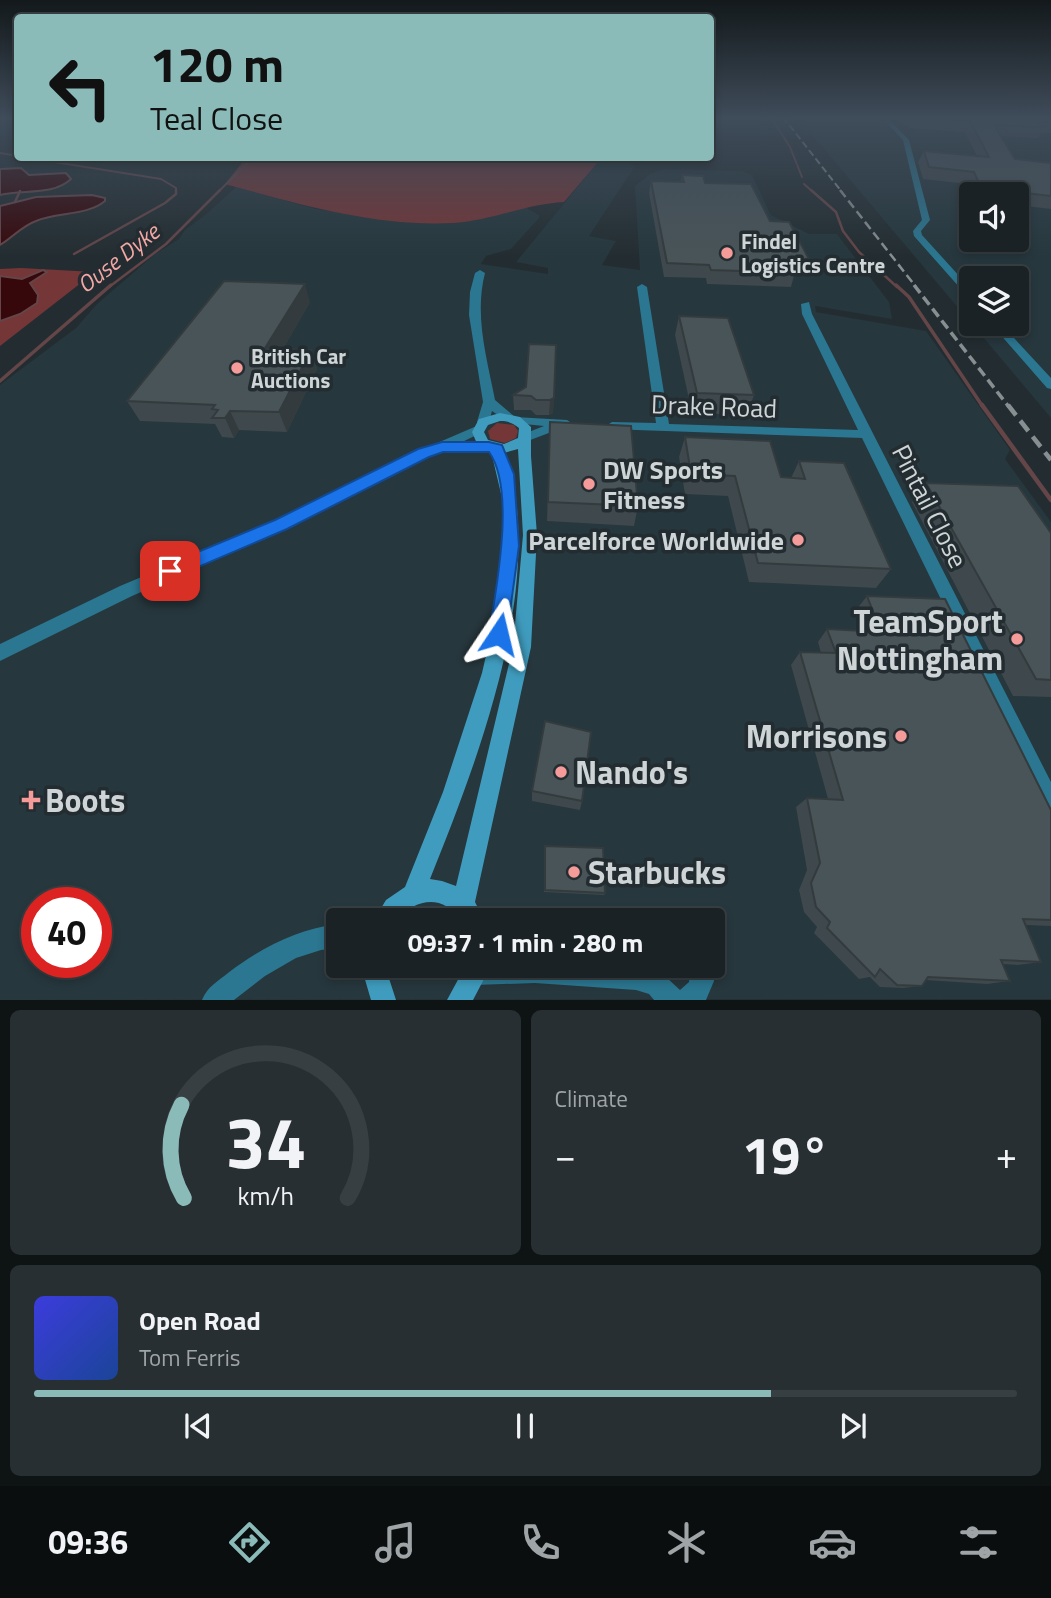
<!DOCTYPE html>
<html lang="en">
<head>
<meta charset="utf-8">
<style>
	body { margin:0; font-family:"Titillium Web",sans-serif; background:#272f32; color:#f1f3f6; height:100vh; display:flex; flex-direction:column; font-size:26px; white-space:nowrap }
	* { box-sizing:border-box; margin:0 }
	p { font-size:23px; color:#9fa4a7 }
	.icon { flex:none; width:38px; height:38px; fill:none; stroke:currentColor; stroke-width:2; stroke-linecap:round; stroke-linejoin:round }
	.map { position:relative; height:1000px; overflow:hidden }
	.sheet { display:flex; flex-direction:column; gap:10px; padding:10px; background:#0e1314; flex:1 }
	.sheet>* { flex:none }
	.guide { position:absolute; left:14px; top:14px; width:700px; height:147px; border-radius:7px; box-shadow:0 4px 10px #0003,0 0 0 2px #383f42; background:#8bbbb9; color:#111; overflow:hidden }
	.fabs { position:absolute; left:959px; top:182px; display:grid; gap:14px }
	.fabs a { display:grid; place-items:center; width:70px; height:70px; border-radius:7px; background:#1a2225; box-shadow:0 4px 10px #0003,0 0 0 2px #383f42; font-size:35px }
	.speed { position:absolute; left:21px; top:887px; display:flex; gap:14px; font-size:35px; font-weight:700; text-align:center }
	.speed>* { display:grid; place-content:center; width:91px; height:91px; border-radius:50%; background:#1a2225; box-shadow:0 4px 10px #0003,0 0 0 2px #383f42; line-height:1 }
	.speed .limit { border:10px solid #d22; background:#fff; color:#111 }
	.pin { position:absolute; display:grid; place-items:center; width:60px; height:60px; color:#fff; margin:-30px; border-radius:14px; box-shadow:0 4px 10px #0006 }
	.me { position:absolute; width:77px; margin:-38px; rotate:10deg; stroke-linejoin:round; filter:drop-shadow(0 0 5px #0008) }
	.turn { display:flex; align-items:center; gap:24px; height:147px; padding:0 21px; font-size:32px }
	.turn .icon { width:91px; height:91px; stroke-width:2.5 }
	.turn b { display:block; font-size:49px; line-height:60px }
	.big { font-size:52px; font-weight:700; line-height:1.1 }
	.sheet .card { flex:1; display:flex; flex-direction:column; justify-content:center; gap:10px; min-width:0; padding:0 24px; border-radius:10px; background:#272f32 }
	.sheet .dial { align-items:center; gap:0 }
	.dial svg { height:182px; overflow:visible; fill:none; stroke:#383f42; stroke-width:7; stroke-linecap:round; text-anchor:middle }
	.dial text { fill:#f1f3f6; stroke:none }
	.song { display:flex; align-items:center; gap:21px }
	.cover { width:84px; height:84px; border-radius:10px; background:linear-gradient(135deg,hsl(240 70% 55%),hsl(220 70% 35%)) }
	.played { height:7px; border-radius:4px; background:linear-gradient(90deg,#8bbbb9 75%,#383f42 75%) }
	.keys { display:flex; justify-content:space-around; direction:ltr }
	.heat { display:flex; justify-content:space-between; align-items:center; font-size:38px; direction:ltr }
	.sheet .tiles { flex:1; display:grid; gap:10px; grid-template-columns:1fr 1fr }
	.card:last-child { grid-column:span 2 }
	.trip { position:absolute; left:326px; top:908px; width:399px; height:70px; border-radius:7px; background:#1a2225; box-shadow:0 4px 10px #0003,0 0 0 2px #383f42; font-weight:700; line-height:70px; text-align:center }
	.tab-bar { display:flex; height:112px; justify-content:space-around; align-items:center; background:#0a0e0f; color:#9fa4a7 }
	.tab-bar .icon { width:49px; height:49px }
	.tab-bar .current { color:#8bbbb9 }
	.tab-bar b { font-size:32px; color:#f1f3f6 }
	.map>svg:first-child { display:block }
</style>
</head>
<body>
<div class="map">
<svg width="1051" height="1000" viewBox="0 0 1051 1000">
	<rect width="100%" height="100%" fill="#232d31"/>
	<path fill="#26373d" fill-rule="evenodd" d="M797,117H1051V418L972,324H1017V278H971V323ZM971,194H1017V240H971Z
		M614,158L628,159L626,162L635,166L589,236L616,241L602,265L640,270L635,186L650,174L664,169L742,171L752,175L771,215L809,234H837L889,302L892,319L815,306L816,312L926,331L1010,450L1005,459L1051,522V999L0,1000V385L76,328L97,304L155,254L179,239L185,230L204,216L236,187L316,209L387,219L457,223L525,207L539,215V218L511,249L486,256L481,264L548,274V268L516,262L599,161ZM37,903H96V962H37ZM338,920H712V966H338Z"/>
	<path fill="#753637" d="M246,158H614L606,162L599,161L564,202C526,204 490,221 453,223C376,227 298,204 225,184Z
		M21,268L95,272L0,346V269Z
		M497,423L514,425L518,431L516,438L505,443L490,439L488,431Z"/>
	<path fill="#36070b" stroke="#644548" stroke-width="2" d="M21,168L29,175L66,173L71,179C53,196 23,189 0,195V169Z
		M92,195L105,198V201C87,216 57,212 36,221C22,226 13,237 0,245V206L36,197Z
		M43,270L47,272L30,283L38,295L37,303L20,314L0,321V276L22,279Z"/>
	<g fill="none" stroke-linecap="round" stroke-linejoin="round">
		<path stroke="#644548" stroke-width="2" d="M771,117L790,147L802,177
			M0,153L18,156
			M29,158L161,179L176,188V192
			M804,184L813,192
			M218,192L253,158"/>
		<path stroke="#644548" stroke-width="2.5" d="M811,190L836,212L843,231L859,252L897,287
			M15,202L20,191
			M74,254L165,203L176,194V190
			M109,287L166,244L220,190"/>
		<path stroke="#644548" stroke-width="3.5" d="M896,285L909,297L983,407
			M0,381L111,285"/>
		<path stroke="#644548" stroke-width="4.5" d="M982,405L1051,500"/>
		<path fill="#2b7690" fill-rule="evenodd" d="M881,117H887L909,140L930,220L921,231L922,235L971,289V298L968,297L914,236L913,231L922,220L903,140Z
			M480,270L485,273C474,316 487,358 495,400L515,417L567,420L573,424L571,427L562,428L525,442L519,438L521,435L544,426L514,423L512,420H505L492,411L489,422L483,426L485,429L483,432L460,443H489L495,447L494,450H443L403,468L286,529L132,596L0,661V644L120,586L276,521L393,462L479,425L477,422L483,402L469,315L470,292L475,273Z
			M642,284L647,287L669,424L858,430L802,314L801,304L809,302L812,314L1051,782V813L1044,810L862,438L608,429L606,426L612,422L656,423L637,287Z
			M991,324H1001L1051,378V389L1047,388Z
			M338,924V948L321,950L296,958L265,976L234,1000H202C207,987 218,981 228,973C261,948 297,929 338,924Z
			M712,962L714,981L706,1000H654L649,994L636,990L535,983L474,985L465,982L462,973L465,966H663L666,977L680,990L689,982L690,966H712Z"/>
		<path fill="#3f9cbe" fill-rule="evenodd" d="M500,413L520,417L531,427V456L537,535L531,647L475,902L484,920H460C445,895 415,897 399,920H374L386,900L405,887L443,792L482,673L496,612L503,553L502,498L491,451L478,446L472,432L479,419ZM500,421C508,421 513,423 519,428L518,438L504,444L488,440L484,432L488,425ZM518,449L523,535L513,647L456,886L442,881L430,879C475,767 531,622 516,499C514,483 508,468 504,453Z
			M361,966H385L396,1000H371Z
			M463,966H487L483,981L473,1000H447L460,976Z"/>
		<path stroke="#888f92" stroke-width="2" stroke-dasharray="7 3.5" stroke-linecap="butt" d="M783,117L842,192"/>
		<path stroke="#888f92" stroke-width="2.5" stroke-dasharray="9 4.5" stroke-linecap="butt" d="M840,190L916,287"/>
		<path stroke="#888f92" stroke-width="3.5" stroke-dasharray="10 5" stroke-linecap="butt" d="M914,285L1009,407"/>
		<path stroke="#888f92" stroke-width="4.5" stroke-dasharray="13 7" stroke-linecap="butt" d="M1008,405L1051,460"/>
	</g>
	<path fill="#3f484c" d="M896,117H1051V133H1041L1038,138L1001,136L1015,159L1051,163V209L1017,205V194H972L968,184L923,179L918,162L924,151L977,156L965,132L910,128Z
		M682,175L705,183L770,221L809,259L804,273L795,272L791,287L707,284L706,278L664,277L649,193L651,181L681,182Z
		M310,302L283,349L311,350L317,369L287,432L239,430L234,438L222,437L215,424L140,421L127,401Z
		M679,316L754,395L747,415L692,413L675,335Z
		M556,345L553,413L549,415H536L531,410H514L513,395L526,387Z
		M550,422L638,506L634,526L547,521Z
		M685,437L781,477L791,478L799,461L891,569L876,588L749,582L728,496L685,494L679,457Z
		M926,483L1051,533V697L1013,696L912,502Z
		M867,596L1051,810V926L1026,925L1041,962L1018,965L1003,964L1010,981L987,984L926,980L922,986L903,988L880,987L870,977L859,979L814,933L817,927L804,912L799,890L807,870L796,807L807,798L828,799L791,665L800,652L821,653L818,642L827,629L864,631L856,610Z
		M532,791L582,801L580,810L532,801Z
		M545,846L605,893L604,895L544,892Z"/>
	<path fill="#333b3e" d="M305,284L310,302L272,368L265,348Z
		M311,350L317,369L287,432L279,412Z
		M554,398L553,413L549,415L550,400Z
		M230,411L239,430L234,438L225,418Z"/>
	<path fill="#495458" stroke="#333b3e" stroke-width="2" d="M913,117H1051V122H1037L1044,127L994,125L1015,159L1051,163V196L981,188L974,172L929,167L924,151L989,157L970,121Z
		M682,175L703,176L705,183L751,184L770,221L789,222L809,259H789L796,273L711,270L709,265L667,263L651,181L684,182Z
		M224,281L305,284L265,348L311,350L279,412L230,411L225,418H212L218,410L212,409L215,405L127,401Z
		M679,316L728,318L754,395L697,393Z
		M529,344L556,345L554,398L550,400H536L531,396L513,395L526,387Z
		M550,422L631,426L638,506L548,502Z
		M685,437L770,441L781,477L805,479L799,461L844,463L891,569L758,563L735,476L691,474Z
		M926,483L1018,486L1051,533V680L1036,679Z
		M867,596L945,599L1051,810V920L1023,919L1041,962L1001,960L1010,981L928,977L922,986L897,985L880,969L875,977L827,928L830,922L816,907L811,883L820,863L807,798L843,800L800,652L836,653L827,629L881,632Z
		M545,721L591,732L582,801L532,791Z
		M545,846L603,848L605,893L545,890Z"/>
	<linearGradient id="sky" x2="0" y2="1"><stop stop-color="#13191b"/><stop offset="0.46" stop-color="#3f4c5a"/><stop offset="1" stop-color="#3f4c5a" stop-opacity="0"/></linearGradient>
	<rect width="1051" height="257" fill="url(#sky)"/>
	<path fill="#1a73e8" stroke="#114b97" stroke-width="2" d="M442,442H489L502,445L514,474L519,546L506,640L499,642L492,640L489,634C496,589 516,489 489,452H443L429,457L287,529L170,579L164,577L161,571L164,566L275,520L418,449Z"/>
	<g fill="#f59b9a" stroke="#232d31" stroke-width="2.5">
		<circle cx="727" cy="253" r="7"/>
		<circle cx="237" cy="368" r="7"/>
		<circle cx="589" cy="484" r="7"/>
		<circle cx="798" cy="540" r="7"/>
		<circle cx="1017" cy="639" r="7"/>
		<circle cx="901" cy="736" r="7"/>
		<circle cx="561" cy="772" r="7"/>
		<path d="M27.5 789.5h7v7h7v7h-7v7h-7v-7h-7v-7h7z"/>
		<circle cx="574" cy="872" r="7"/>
	</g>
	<g text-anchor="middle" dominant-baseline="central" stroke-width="7" stroke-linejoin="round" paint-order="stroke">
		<g font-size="21" font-weight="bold" fill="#cfd5d7" stroke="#232d31" text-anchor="start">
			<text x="741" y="241">Findel<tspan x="741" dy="24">Logistics Centre</tspan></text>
			<text x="251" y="356">British Car<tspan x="251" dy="24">Auctions</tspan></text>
		</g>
		<g font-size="23" font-style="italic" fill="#f4a7a5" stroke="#232d31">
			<text transform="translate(118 258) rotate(-38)">Ouse Dyke</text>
		</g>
		<g font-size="26" fill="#cfd5d7" stroke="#232d31">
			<text transform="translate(714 406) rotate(2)">Drake Road</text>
			<text transform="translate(930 506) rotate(63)">Pintail Close</text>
		</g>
		<g font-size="26" font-weight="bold" fill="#cfd5d7" stroke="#232d31" text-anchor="start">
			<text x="603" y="469">DW Sports<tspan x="603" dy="30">Fitness</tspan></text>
			<text x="784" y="540" text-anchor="end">Parcelforce Worldwide</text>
		</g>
		<g font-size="32" font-weight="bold" fill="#cfd5d7" stroke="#232d31" text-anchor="start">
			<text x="1003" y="621" text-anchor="end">TeamSport<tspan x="1003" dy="37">Nottingham</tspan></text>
			<text x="887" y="736" text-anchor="end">Morrisons</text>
			<text x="575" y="772">Nando's</text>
			<text x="45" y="800">Boots</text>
			<text x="588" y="872">Starbucks</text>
		</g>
	</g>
</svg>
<div class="fabs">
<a><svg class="icon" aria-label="sound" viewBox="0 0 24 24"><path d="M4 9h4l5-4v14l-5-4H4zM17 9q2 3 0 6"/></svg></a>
<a><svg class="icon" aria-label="layers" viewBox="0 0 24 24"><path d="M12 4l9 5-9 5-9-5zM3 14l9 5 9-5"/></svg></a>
</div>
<div class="speed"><div class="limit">40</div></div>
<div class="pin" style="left:170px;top:571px;background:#d93025"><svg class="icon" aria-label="arrive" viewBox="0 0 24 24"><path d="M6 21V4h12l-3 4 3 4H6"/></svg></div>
<svg class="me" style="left:499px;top:634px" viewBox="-20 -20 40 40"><path d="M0-17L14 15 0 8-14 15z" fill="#1a73e8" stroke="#fff" stroke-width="4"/></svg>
<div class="trip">09:37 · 1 min · 280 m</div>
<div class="guide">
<div class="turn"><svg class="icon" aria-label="left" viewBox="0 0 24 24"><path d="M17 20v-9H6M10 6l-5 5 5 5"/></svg><div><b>120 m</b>Teal Close</div></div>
</div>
</div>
<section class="sheet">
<div class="tiles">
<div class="card dial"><svg viewBox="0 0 100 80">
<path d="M14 69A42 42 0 1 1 86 69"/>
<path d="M14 69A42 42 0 0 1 13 28" stroke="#8bbbb9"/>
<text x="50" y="56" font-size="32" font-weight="700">34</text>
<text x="50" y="72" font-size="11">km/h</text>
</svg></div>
<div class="card"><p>Climate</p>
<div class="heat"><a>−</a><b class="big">19°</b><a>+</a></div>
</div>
<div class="card">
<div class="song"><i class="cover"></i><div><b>Open Road</b><p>Tom Ferris</p></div></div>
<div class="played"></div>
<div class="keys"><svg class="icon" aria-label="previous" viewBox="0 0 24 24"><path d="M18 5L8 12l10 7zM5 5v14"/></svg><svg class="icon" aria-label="pause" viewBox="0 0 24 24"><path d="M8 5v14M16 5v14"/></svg><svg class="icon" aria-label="next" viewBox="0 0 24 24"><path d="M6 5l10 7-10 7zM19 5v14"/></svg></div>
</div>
</div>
</section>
<nav class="tab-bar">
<b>09:36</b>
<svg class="icon current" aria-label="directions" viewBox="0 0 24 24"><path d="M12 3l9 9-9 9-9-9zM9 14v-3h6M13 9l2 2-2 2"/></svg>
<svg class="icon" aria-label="music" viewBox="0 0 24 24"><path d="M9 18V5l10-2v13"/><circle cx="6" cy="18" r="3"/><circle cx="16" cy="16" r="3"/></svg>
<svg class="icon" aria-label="phone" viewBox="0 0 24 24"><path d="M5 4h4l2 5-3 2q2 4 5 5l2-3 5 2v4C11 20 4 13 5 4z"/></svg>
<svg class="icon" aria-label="climate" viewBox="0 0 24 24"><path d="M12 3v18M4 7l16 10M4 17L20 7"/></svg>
<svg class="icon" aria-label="car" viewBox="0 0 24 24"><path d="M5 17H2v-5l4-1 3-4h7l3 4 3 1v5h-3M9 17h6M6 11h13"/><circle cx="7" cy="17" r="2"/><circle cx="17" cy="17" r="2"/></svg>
<svg class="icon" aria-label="filters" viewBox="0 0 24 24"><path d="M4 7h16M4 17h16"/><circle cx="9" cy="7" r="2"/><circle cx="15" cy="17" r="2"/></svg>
</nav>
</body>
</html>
